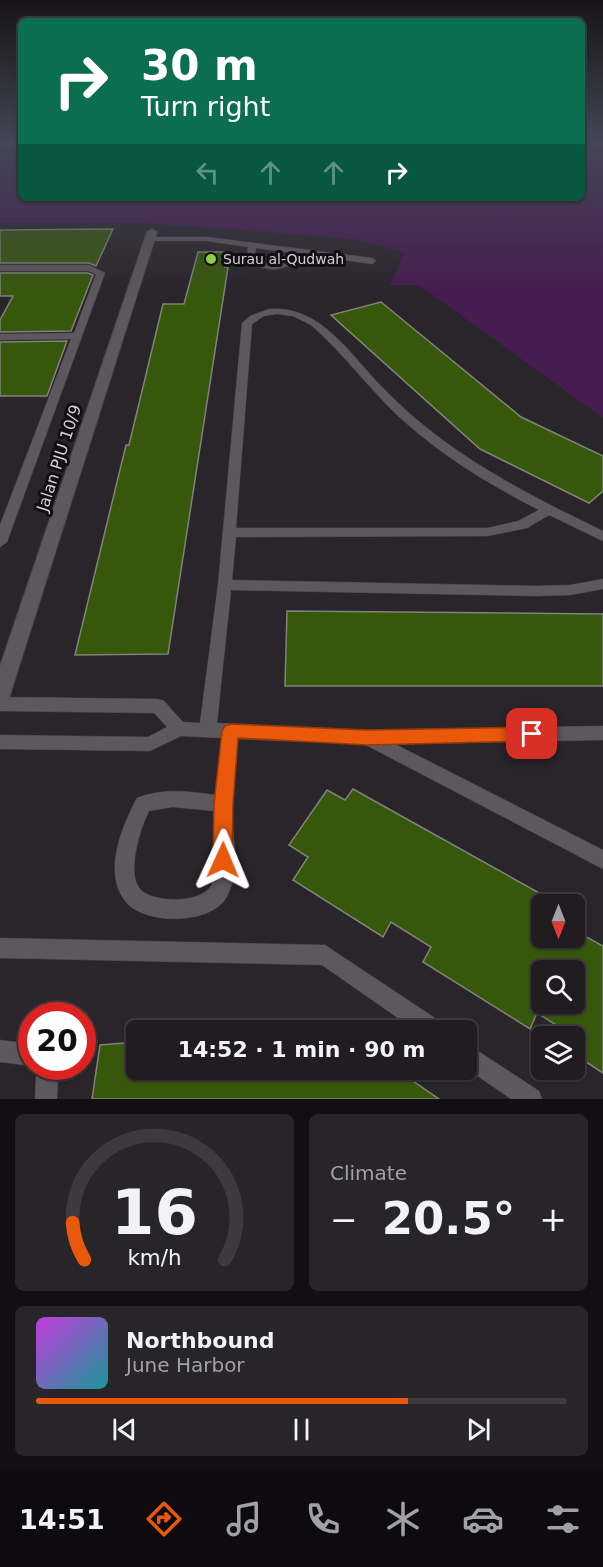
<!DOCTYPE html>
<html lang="en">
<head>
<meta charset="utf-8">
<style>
	body { margin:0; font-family:"DejaVu Sans",sans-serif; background:#282529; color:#f1f3f6; height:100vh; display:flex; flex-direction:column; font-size:22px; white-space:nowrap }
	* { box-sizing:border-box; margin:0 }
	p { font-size:20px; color:#a2a1a5 }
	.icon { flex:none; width:33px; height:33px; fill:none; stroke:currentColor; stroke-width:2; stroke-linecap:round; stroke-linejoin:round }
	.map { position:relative; height:1099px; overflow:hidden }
	.panel { display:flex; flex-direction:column; gap:15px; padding:15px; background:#120f12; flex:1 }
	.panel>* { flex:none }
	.top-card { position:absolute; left:18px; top:18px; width:567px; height:183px; border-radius:9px; box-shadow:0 2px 4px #0004,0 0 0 2px #3d3a3e; background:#0b6e4f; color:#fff; overflow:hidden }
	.needle { width:39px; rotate:180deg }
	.tools { position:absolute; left:531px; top:894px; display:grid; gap:12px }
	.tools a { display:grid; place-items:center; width:54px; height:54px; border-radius:9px; background:#201c20; box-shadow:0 2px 4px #0004,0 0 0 2px #3d3a3e; font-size:30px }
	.speed { position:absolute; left:18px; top:1002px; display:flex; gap:12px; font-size:30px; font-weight:700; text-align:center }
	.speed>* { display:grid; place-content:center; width:78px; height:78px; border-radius:50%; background:#201c20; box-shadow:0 2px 4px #0004,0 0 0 2px #3d3a3e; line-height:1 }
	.speed .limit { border:9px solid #d22; background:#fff; color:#111 }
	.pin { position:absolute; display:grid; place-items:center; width:51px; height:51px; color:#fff; margin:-26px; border-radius:12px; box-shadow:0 3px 9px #0006 }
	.me { position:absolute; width:66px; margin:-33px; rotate:1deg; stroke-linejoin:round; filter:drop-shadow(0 0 4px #0008) }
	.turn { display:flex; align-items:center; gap:21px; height:126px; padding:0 24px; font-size:27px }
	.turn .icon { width:78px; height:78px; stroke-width:2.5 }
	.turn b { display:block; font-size:42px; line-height:51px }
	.lanes { display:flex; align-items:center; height:57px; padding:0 24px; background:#0003; justify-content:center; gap:30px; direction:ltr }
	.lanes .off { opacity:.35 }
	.big { font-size:45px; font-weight:600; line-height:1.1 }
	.panel .widget { flex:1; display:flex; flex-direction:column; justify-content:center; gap:9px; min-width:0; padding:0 21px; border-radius:9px; background:#282529 }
	.panel .dial { align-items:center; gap:0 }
	.dial svg { height:156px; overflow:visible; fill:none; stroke:#3d3a3e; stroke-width:7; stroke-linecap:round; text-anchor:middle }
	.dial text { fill:#f1f3f6; stroke:none }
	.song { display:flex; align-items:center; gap:18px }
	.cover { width:72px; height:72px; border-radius:9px; background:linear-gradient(135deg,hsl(290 70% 55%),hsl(180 70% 35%)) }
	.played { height:6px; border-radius:3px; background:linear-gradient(90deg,#ea580c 70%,#3d3a3e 70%) }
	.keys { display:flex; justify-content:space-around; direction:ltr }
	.heat { display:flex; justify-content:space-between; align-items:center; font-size:33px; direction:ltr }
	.panel .tiles { flex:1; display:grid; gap:15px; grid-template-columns:1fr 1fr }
	.widget:last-child { grid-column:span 2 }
	.trip { position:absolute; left:126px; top:1020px; width:351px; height:60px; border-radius:9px; background:#201c20; box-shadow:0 2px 4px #0004,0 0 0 2px #3d3a3e; font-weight:600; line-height:60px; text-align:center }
	.menu { display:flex; height:96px; justify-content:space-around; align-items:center; background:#0d0b0d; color:#a2a1a5 }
	.menu .icon { width:42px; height:42px }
	.menu .on { color:#ea580c }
	.menu b { font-size:27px; color:#f1f3f6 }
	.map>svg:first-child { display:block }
</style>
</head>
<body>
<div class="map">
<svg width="603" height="1099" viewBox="0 0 603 1099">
	<rect width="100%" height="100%" fill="#2a252b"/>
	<path fill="#471c51" d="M0,141H21V198H582V141H603V418L419,285H390L405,253L359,240L244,230L139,223H0Z"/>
	<path fill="#37580b" stroke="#7f847b" stroke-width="1.5" fill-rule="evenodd" d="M113,229L96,266L89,263H0V230Z
		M198,252H228L225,267H228L168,654L75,655L126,445H129L163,304H184Z
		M0,273H88L93,275L71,331L0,332V320L13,296H0Z
		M381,302L521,417L603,456V491L589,503L480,449L331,315Z
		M67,341L47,396H0V342Z
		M287,611L603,614V686H285Z
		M353,789L559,904H531L542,911V938H574V930L603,946V1073L577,1056L582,1041L537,1013L530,1029L423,962L431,947L391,922L383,937L293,880L308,857L289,845L327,790L345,800ZM542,970H574V1004H542Z
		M136,1042V1070H397L439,1099H92L100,1045Z"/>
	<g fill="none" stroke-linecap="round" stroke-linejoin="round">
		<defs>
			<path id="service" d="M147,237H207L372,258L376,261L372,264L301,254C291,273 260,274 247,258L248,247L207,241H147ZM256,248L293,253L287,261L269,264L255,257Z
				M0,265H89L105,273L7,542L0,547V525L71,339L0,340V334L74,333L96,274L88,271H0Z
				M269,309C320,305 349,353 381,386C444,452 522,492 603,531V541L549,515L527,528L488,536L236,537L232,580L537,586L570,585L603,579V589L570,595L537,596L231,590L217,723L367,730L603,726V740L395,744L603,850V869L364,744L238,739C236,760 233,781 232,803C231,832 242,871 226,898C210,925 145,925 126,902C102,874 122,826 137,798C162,788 188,791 215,795L222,738L181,736L150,751L0,749V735L148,737L167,727L154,713L0,711V697L158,699L164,701L183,722L200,723L218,585L242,323L250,316ZM277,314L293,316L311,325C342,352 367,386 397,415C439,454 488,484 539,510L518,521L488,528H236L252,324L264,316ZM173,807L214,811C214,831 219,866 212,884C203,904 154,903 141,890C125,874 141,827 149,811Z
				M0,938L325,945L441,1022L444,1030H415L322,965L0,958Z
				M0,1040L32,1044V1066L0,1062Z
				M466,1043L539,1091L542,1099H511L466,1068Z
				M32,1066H54L58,1077L57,1099H35L36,1077Z"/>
			<path id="minor" d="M152,229L157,232L10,695L7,701L0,703V666L147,232Z"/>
		</defs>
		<use href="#service" stroke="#454046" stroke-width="1"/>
		<use href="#minor" stroke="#454046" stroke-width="2"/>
		<use href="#service" fill="#5d575e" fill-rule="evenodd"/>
		<use href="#minor" fill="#5d575e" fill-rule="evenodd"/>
	</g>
	<linearGradient id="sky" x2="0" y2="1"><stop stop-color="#171418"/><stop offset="0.48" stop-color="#444655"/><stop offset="1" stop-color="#444655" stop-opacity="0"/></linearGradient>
	<rect width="603" height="295" fill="url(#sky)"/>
	<path fill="#ea580c" stroke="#983908" stroke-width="1.5" d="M231,724L367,730L532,727L538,729L540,734L538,739L532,741L367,745L238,738L233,804L232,860L229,866L223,869L216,866L213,860L214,804L222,731L225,726Z"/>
	<circle fill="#8dce44" stroke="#110f12" stroke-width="2" cx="211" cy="259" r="6"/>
	<g text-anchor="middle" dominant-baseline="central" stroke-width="6" stroke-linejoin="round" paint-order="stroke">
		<g font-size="14" fill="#d3d0d4" stroke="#110f12" text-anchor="start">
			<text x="223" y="259">Surau al-Qudwah</text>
		</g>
		<g font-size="16" fill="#d3d0d4" stroke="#110f12">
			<text transform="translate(59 458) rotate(-72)">Jalan PJU 10/9</text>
		</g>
	</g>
</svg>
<div class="tools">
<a><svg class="needle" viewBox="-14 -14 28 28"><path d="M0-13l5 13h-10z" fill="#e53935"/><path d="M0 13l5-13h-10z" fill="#a2a1a5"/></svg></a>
<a><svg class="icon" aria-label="search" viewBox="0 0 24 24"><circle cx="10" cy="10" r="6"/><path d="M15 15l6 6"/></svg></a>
<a><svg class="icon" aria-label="layers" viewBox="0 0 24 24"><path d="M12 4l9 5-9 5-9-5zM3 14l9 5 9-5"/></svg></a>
</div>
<div class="speed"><div class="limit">20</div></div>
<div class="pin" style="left:532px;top:734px;background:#d93025"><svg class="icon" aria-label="arrive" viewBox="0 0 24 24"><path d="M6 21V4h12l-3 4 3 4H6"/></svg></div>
<svg class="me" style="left:223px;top:860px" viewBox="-20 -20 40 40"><path d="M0-17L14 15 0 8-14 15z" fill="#ea580c" stroke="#fff" stroke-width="4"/></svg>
<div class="trip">14:52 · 1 min · 90 m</div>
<div class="top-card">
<div class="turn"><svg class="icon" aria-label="right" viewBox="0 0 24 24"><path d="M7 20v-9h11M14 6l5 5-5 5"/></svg><div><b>30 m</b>Turn right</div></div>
<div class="lanes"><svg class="icon off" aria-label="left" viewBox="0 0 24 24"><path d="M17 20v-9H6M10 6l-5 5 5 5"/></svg><svg class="icon off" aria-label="ahead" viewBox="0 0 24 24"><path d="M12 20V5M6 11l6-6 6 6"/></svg><svg class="icon off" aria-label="ahead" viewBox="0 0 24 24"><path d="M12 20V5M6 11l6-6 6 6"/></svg><svg class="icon" aria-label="right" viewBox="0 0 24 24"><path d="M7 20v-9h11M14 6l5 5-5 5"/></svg></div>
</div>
</div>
<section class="panel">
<div class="tiles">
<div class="widget dial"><svg viewBox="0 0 100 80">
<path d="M14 69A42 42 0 1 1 86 69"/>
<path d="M14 69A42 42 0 0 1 8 50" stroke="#ea580c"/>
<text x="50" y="56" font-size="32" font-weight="700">16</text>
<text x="50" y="72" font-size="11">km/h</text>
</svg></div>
<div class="widget"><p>Climate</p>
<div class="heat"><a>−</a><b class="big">20.5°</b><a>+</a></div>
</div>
<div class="widget">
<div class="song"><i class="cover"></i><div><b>Northbound</b><p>June Harbor</p></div></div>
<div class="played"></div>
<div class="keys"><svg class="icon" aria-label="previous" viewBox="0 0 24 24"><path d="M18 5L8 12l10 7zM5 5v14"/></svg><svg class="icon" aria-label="pause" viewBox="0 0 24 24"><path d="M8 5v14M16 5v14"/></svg><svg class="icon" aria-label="next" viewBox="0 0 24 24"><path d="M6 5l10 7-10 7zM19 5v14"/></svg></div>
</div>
</div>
</section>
<nav class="menu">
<b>14:51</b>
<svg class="icon on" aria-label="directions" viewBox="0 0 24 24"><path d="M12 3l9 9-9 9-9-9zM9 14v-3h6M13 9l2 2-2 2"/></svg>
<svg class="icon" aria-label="music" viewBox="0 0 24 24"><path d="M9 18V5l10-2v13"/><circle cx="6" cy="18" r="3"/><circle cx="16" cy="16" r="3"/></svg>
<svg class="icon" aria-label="phone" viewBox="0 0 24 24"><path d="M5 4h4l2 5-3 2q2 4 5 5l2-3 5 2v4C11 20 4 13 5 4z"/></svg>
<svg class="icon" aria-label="climate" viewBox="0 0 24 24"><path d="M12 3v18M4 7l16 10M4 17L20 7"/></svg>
<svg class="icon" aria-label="car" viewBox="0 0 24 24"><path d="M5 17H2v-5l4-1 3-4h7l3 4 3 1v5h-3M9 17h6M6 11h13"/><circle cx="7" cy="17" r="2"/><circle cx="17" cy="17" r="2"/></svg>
<svg class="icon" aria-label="filters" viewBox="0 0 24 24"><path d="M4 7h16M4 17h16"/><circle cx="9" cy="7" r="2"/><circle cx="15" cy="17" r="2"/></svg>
</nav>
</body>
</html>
